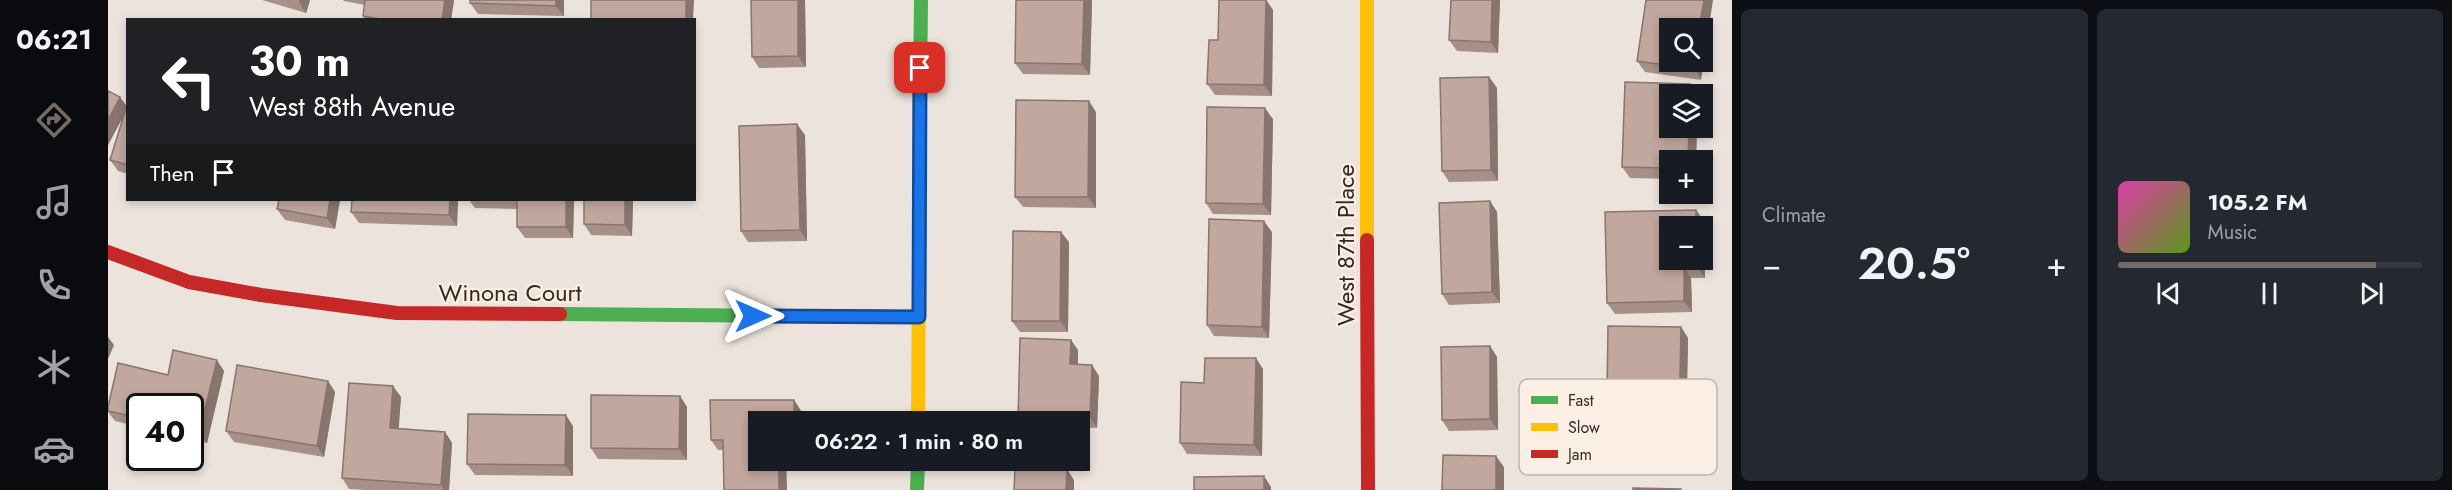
<!DOCTYPE html>
<html lang="en">
<head>
<meta charset="utf-8">
<style>
	body { margin:0; font-family:Jost,sans-serif; background:#242831; color:#f1f3f6; height:100vh; display:flex; flex-direction:column; font-size:22px; white-space:nowrap }
	* { box-sizing:border-box; margin:0 }
	p { font-size:20px; color:#9ea1a6 }
	.icon { flex:none; width:33px; height:33px; fill:none; stroke:currentColor; stroke-width:2; stroke-linecap:round; stroke-linejoin:round }
	.map { position:relative; flex:1; overflow:hidden }
	.drawer { display:flex; flex-direction:column; gap:9px; padding:9px; background:#0d0f14; width:720px }
	.drawer>* { flex:none }
	.guide { position:absolute; left:18px; top:18px; width:570px; height:183px; border-radius:0px; box-shadow:0 3px 9px #0003; background:#202124; color:#fff; overflow:hidden }
	.fabs { position:absolute; left:1551px; top:18px; display:grid; gap:12px }
	.fabs a { display:grid; place-items:center; width:54px; height:54px; border-radius:0px; background:#171b24; box-shadow:0 3px 9px #0003; font-size:30px }
	.speed { position:absolute; left:18px; top:393px; display:flex; gap:12px; font-size:30px; font-weight:700; text-align:center }
	.speed>* { display:grid; place-content:center; width:78px; height:78px; border-radius:50%; background:#171b24; box-shadow:0 3px 9px #0003; line-height:1 }
	.speed .limit { border:3px solid #111; border-radius:9px; background:#fff; color:#111 }
	.pin { position:absolute; display:grid; place-items:center; width:51px; height:51px; color:#fff; margin:-26px; border-radius:12px; box-shadow:0 3px 9px #0006 }
	.me { position:absolute; width:66px; margin:-33px; rotate:90deg; stroke-linejoin:round; filter:drop-shadow(0 0 4px #0008) }
	.turn { display:flex; align-items:center; gap:21px; height:126px; padding:0 24px; font-size:27px }
	.turn .icon { width:78px; height:78px; stroke-width:2.5 }
	.turn b { display:block; font-size:42px; line-height:51px }
	.then { display:flex; align-items:center; height:57px; padding:0 24px; background:#0003; gap:12px; font-size:22px }
	.big { font-size:45px; font-weight:600; line-height:1.1 }
	.drawer .widget { flex:1; display:flex; flex-direction:column; justify-content:center; gap:9px; min-width:0; padding:0 21px; border-radius:9px; background:#242831 }
	.song { display:flex; align-items:center; gap:18px }
	.cover { width:72px; height:72px; border-radius:9px; background:linear-gradient(135deg,hsl(320 70% 55%),hsl(90 70% 35%)) }
	.played { height:6px; border-radius:3px; background:linear-gradient(90deg,#756a65 85%,#363941 85%) }
	.keys { display:flex; justify-content:space-around; direction:ltr }
	.heat { display:flex; justify-content:space-between; align-items:center; font-size:33px; direction:ltr }
	.drawer .tiles { flex:1; display:grid; gap:9px; grid-template-columns:repeat(2,1fr) }
	.trip { position:absolute; left:640px; top:411px; width:342px; height:60px; border-radius:0px; background:#171b24; box-shadow:0 3px 9px #0003; font-weight:600; line-height:60px; text-align:center }
	main { display:flex; flex:1; min-height:0 }
	.tabs { display:flex; flex-direction:column; width:108px; justify-content:space-around; align-items:center; background:#090b0e; color:#9ea1a6 }
	.tabs .icon { width:42px; height:42px }
	.tabs .current { color:#756a65 }
	.tabs b { font-size:27px; color:#f1f3f6 }
	.map>svg:first-child { display:block }
</style>
</head>
<body>
<main>
<nav class="tabs">
<b>06:21</b>
<svg class="icon current" aria-label="directions" viewBox="0 0 24 24"><path d="M12 3l9 9-9 9-9-9zM9 14v-3h6M13 9l2 2-2 2"/></svg>
<svg class="icon" aria-label="music" viewBox="0 0 24 24"><path d="M9 18V5l10-2v13"/><circle cx="6" cy="18" r="3"/><circle cx="16" cy="16" r="3"/></svg>
<svg class="icon" aria-label="phone" viewBox="0 0 24 24"><path d="M5 4h4l2 5-3 2q2 4 5 5l2-3 5 2v4C11 20 4 13 5 4z"/></svg>
<svg class="icon" aria-label="climate" viewBox="0 0 24 24"><path d="M12 3v18M4 7l16 10M4 17L20 7"/></svg>
<svg class="icon" aria-label="car" viewBox="0 0 24 24"><path d="M5 17H2v-5l4-1 3-4h7l3 4 3 1v5h-3M9 17h6M6 11h13"/><circle cx="7" cy="17" r="2"/><circle cx="17" cy="17" r="2"/></svg>
</nav>
<div class="map">
<svg width="1624" height="490" viewBox="0 0 1624 490">
	<rect width="100%" height="100%" fill="#ece4dc"/>
	<g fill="none" stroke-linecap="round" stroke-linejoin="round">
		<path stroke="#4caf50" stroke-width="14" d="M812,87L813,0
			M452,314L811,317
			M809,490L810,460"/>
		<path stroke="#ffc107" stroke-width="14" d="M1259,0V240
			M810,422L812,87"/>
		<path stroke="#c62828" stroke-width="14" d="M1259,240L1260,490
			M0,252L81,282L153,295L289,313L452,314"/>
	</g>
	<path fill="#a69087" d="M154,0H202L198,13Z
		M235,0H346L343,20H257L255,16L257,5L236,1Z
		M362,0H456V16L370,14L362,3Z
		M643,0H697L698,67L651,68L644,57Z
		M908,0H984L982,75L915,74L907,63Z
		M1158,0L1165,10L1164,96L1107,95L1099,84L1110,40Z
		M1343,0H1392L1390,53L1349,51L1341,40Z
		M1538,0L1593,80L1537,72L1529,61Z
		M1381,77L1389,88L1390,181L1341,182L1334,171Z
		M1517,82L1582,84L1589,94H1562V128H1589L1588,160H1562V179L1522,178L1514,167Z
		M0,91L12,97L18,106L20,102V174L10,171L2,160L15,116L0,145Z
		M988,112V208L915,207L907,197Z
		M1165,119L1163,215L1105,214L1098,203Z
		M697,135L699,241L640,242L633,231Z
		M171,200H232L227,229L177,220L169,209Z
		M244,200H350L349,226L251,223L243,212Z
		M361,200H466L465,238H417L409,227V209L367,208Z
		M476,200H583V201L525,200L524,236L483,235L476,224Z
		M1382,201L1389,212L1392,303L1341,305L1334,294Z
		M1588,210L1596,221L1597,278H1583L1584,312L1507,314L1499,303Z
		M1164,232L1161,338L1106,336L1099,325Z
		M961,242L960,332H912L904,321Z
		M1573,327L1580,338L1578,434H1523L1516,423V403H1506L1499,392Z
		M1382,346L1389,357L1390,430L1341,431L1334,420Z
		M970,350V364L991,376L989,428L972,427V422H910Z
		M1155,369L1154,456L1079,454L1072,443L1096,383Z
		M116,371L99,443L82,440V406H32V427L7,421L0,412V407L60,375Z
		M220,381L227,392L216,457L126,442L118,431Z
		M572,396L579,407V460L490,459L483,448Z
		M293,397L290,428L337,432L344,443L341,490H259L241,489L234,478Z
		M602,400H686L693,411V422H651V460H694V462H678L679,490H616L615,450H610L603,440Z
		M465,426V476L367,475L359,464Z"/>
	<path fill="#87756e" d="M191,0H202L198,13L191,2Z
		M337,0H346L343,20H334Z
		M448,0H456V16L448,6Z
		M578,0H586L585,20H578Z
		M690,0H697L698,67L690,56Z
		M976,0H984L982,75L974,64Z
		M1158,0L1165,10L1164,96L1156,85Z
		M1384,0H1392L1390,53L1383,42Z
		M1596,0H1605L1593,80L1586,69L1587,62H1594V28H1591Z
		M1381,77L1389,88L1390,181L1383,170Z
		M1582,84L1589,94H1582Z
		M12,97L20,108L0,145V120Z
		M981,101L988,112V208L980,197Z
		M1157,108L1165,119L1163,215L1155,204Z
		M689,124L697,135L699,241L692,230Z
		M1581,128H1589L1588,160H1580Z
		M222,200H232L227,229L219,218Z
		M342,200H350L349,226L341,215Z
		M458,200H466L465,238L458,227Z
		M517,200H525L524,236L517,225Z
		M1382,201L1389,212L1392,303L1384,292Z
		M1588,210L1596,221L1597,278L1589,267V260H1594V226H1588Z
		M1156,221L1164,232L1161,338L1154,327Z
		M953,232L961,242L960,332L952,321Z
		M1576,267L1583,278L1584,312L1576,301Z
		M1573,327L1580,338L1578,434L1571,424Z
		M0,337L6,345L0,359Z
		M963,340L970,350V375L962,364Z
		M1382,346L1389,357L1390,430L1382,419Z
		M1148,358L1155,369L1154,456L1146,445Z
		M109,360L116,371L99,443L91,433Z
		M984,365L991,376L989,428L982,417Z
		M220,381L227,392L216,457L209,446Z
		M285,386L293,397L290,439L282,428Z
		M572,396L579,407V460L571,449Z
		M686,400L693,411V422H686Z
		M458,415L465,426V476L457,465Z
		M337,432L344,443L341,490H336L333,485Z
		M1388,456L1396,467V490H1388Z
		M671,460H677L678,462L679,490H671Z
		M959,469L966,480V490H958Z
		M1156,476L1163,487V490H1156Z"/>
	<path fill="#c1a79d" stroke="#87756e" stroke-width="1.5" d="M257,0H337L334,20H277L255,16Z
		M362,0H448V6L362,3Z
		M483,0H578V20H483Z
		M643,0H690V56L644,57Z
		M908,0H976L974,64L907,63Z
		M1111,0H1158L1156,85L1099,84L1101,40H1110Z
		M1343,0H1384L1383,42L1341,40Z
		M1538,0H1596L1591,28H1562V62H1587L1586,69L1529,61Z
		M1381,77L1383,170L1334,171L1332,78Z
		M1517,82L1582,84V94H1562V128H1581L1580,160H1562V168L1514,167Z
		M0,91L12,97L0,120Z
		M908,100L981,101L980,197H907Z
		M20,102V165L2,160Z
		M1099,107L1157,108L1155,204L1098,203Z
		M689,124L692,230L633,231L631,126Z
		M171,200H222L219,218L169,209Z
		M244,200H342L341,215L243,212Z
		M409,200H458V227H409Z
		M476,200H517V225L476,224Z
		M1382,201L1384,292L1334,294L1331,203Z
		M1588,210V226H1562V260H1589V267H1576V301L1499,303L1497,212Z
		M1101,219L1156,221L1154,327L1099,325Z
		M905,231L953,232L952,321H904Z
		M1500,326L1573,327L1571,424L1516,423V392H1499Z
		M912,338L963,340L962,364L984,365L982,417L960,416V422H910Z
		M1382,346V419L1334,420L1333,347Z
		M65,350L109,360L91,433L82,430V406H32V418L0,411V407L10,363L60,375Z
		M1097,358H1148L1146,445L1072,443L1073,382L1096,383Z
		M129,365L220,381L209,446L118,431Z
		M241,383L285,386L282,428L337,432L333,485L234,478Z
		M483,395L572,396L571,449L483,448Z
		M602,400H686V422H651V460H671V490H616L615,440H603Z
		M360,414L458,415L457,465L359,464Z
		M1335,455L1388,456V490H1334Z
		M907,468L959,469L958,490H906Z
		M1156,476V490H1086V477Z
		M1525,488L1573,489V490H1525Z"/>
	<g fill="none" stroke-linecap="round" stroke-linejoin="round">
		<defs>
			<path id="route" d="M645,316L811,317L812,68"/>
		</defs>
		<use href="#route" stroke="#114b97" stroke-width="15"/>
		<use href="#route" stroke="#1a73e8" stroke-width="10"/>
	</g>
	<g text-anchor="middle" dominant-baseline="central" stroke-width="4.5" stroke-linejoin="round" paint-order="stroke">
		<g font-size="24" fill="#352925" stroke="#faefe2">
			<text transform="translate(1237 245) rotate(-90)">West 87th Place</text>
			<text x="402" y="292">Winona Court</text>
		</g>
	</g>
	<rect x="1411" y="379" width="198" height="96" rx="9" fill="#faefe2" stroke="#bfb4a9" stroke-width="1.5"/>
	<rect x="1423" y="396" width="27" height="8" fill="#4caf50"/>
	<rect x="1423" y="423" width="27" height="8" fill="#ffc107"/>
	<rect x="1423" y="450" width="27" height="8" fill="#c62828"/>
	<g font-size="16" fill="#352925">
		<text x="1460" y="406">Fast</text>
		<text x="1460" y="433">Slow</text>
		<text x="1460" y="460">Jam</text>
	</g>
</svg>
<div class="fabs">
<a><svg class="icon" aria-label="search" viewBox="0 0 24 24"><circle cx="10" cy="10" r="6"/><path d="M15 15l6 6"/></svg></a>
<a><svg class="icon" aria-label="layers" viewBox="0 0 24 24"><path d="M12 4l9 5-9 5-9-5zM3 14l9 5 9-5"/></svg></a>
<a>+</a>
<a>−</a>
</div>
<div class="speed"><div class="limit">40</div></div>
<div class="pin" style="left:812px;top:68px;background:#d93025"><svg class="icon" aria-label="arrive" viewBox="0 0 24 24"><path d="M6 21V4h12l-3 4 3 4H6"/></svg></div>
<svg class="me" style="left:645px;top:316px" viewBox="-20 -20 40 40"><path d="M0-17L14 15 0 8-14 15z" fill="#1a73e8" stroke="#fff" stroke-width="4"/></svg>
<div class="trip">06:22 · 1 min · 80 m</div>
<div class="guide">
<div class="turn"><svg class="icon" aria-label="left" viewBox="0 0 24 24"><path d="M17 20v-9H6M10 6l-5 5 5 5"/></svg><div><b>30 m</b>West 88th Avenue</div></div>
<div class="then">Then<svg class="icon" aria-label="arrive" viewBox="0 0 24 24"><path d="M6 21V4h12l-3 4 3 4H6"/></svg></div>
</div>
</div>
<section class="drawer">
<div class="tiles">
<div class="widget"><p>Climate</p>
<div class="heat"><a>−</a><b class="big">20.5°</b><a>+</a></div>
</div>
<div class="widget">
<div class="song"><i class="cover"></i><div><b>105.2 FM</b><p>Music</p></div></div>
<div class="played"></div>
<div class="keys"><svg class="icon" aria-label="previous" viewBox="0 0 24 24"><path d="M18 5L8 12l10 7zM5 5v14"/></svg><svg class="icon" aria-label="pause" viewBox="0 0 24 24"><path d="M8 5v14M16 5v14"/></svg><svg class="icon" aria-label="next" viewBox="0 0 24 24"><path d="M6 5l10 7-10 7zM19 5v14"/></svg></div>
</div>
</div>
</section>
</main>
</body>
</html>
